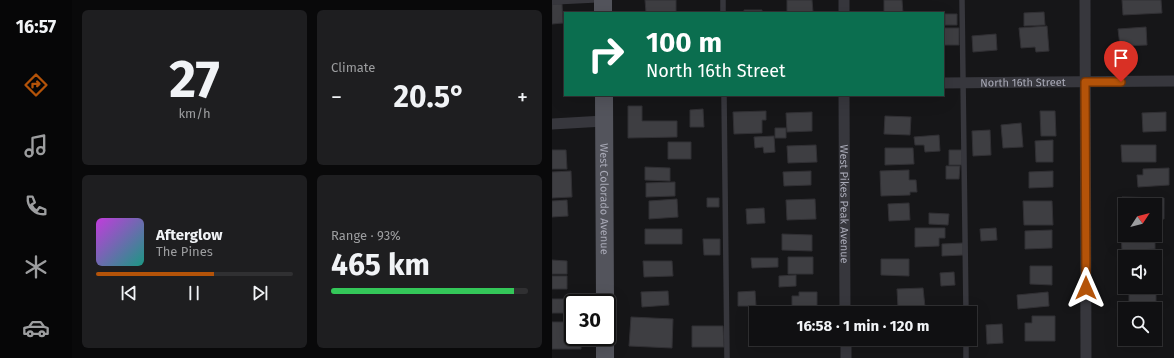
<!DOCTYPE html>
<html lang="en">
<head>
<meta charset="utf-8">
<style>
	body { margin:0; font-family:"Fira Sans",sans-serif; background:#1e1e20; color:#f1f3f6; height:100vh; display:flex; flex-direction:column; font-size:15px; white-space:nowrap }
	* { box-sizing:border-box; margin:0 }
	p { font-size:13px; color:#9c9d9f }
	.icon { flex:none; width:22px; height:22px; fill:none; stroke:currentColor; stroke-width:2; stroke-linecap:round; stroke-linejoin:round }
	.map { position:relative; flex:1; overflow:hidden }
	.details { display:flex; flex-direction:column; gap:10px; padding:10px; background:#09090a; width:480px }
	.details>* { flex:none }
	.hud { position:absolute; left:12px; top:12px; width:380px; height:84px; border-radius:0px; box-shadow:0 4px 16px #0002,0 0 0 1px #303032; background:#0b6e4f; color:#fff; overflow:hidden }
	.needle { width:26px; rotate:54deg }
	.buttons { position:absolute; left:566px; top:198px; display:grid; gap:8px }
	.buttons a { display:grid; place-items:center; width:44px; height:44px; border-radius:0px; background:#101012; box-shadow:0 4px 16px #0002,0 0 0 1px #303032; font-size:20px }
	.speed { position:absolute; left:12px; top:294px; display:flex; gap:8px; font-size:20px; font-weight:700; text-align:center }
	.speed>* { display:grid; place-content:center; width:52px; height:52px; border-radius:50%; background:#101012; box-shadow:0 4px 16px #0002,0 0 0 1px #303032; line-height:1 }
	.speed .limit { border:2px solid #111; border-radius:6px; background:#fff; color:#111 }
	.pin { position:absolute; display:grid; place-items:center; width:34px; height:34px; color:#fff; margin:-41px -17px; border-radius:50% 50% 50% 0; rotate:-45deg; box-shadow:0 0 4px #0007 }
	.pin .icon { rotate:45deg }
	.me { position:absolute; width:44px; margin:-22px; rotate:0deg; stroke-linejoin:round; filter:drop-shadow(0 0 3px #0008) }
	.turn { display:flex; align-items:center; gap:14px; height:84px; padding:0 16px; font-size:18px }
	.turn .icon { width:52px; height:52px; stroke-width:2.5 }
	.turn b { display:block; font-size:28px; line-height:34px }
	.big { font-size:30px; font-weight:700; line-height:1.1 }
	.details .widget { flex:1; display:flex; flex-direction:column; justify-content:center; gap:6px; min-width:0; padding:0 14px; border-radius:6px; background:#1e1e20 }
	.details .dial { align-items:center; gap:0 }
	.dial b { font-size:52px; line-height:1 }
	.song { display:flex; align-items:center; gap:12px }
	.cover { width:48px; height:48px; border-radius:6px; background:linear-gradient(135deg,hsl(290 70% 55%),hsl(170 70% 35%)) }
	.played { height:4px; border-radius:2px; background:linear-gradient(90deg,#b45309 60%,#303032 60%) }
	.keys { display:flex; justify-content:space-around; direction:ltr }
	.heat { display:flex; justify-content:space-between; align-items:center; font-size:22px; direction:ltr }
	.charge { height:6px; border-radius:3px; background:linear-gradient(90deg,#34c759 93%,#303032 0) }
	.details .tiles { flex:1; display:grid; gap:10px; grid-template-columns:repeat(2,1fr) }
	.trip { position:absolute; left:197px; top:306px; width:228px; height:40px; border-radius:0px; background:#101012; box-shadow:0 4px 16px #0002,0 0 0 1px #303032; font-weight:700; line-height:40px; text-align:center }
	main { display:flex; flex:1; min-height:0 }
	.dock { display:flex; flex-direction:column; width:72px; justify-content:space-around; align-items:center; background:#060607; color:#9c9d9f }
	.dock .icon { width:28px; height:28px }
	.dock .selected { color:#b45309 }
	.dock b { font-size:18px; color:#f1f3f6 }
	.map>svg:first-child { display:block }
</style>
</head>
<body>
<main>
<nav class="dock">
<b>16:57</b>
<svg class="icon selected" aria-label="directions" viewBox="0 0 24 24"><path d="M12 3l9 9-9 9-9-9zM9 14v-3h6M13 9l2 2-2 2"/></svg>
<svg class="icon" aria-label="music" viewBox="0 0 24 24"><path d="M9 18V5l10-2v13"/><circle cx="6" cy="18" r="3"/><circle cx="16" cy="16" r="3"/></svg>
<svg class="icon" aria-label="phone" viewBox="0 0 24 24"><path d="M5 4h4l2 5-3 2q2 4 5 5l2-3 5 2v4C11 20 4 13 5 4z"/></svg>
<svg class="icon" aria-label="climate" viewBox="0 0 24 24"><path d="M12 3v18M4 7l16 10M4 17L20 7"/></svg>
<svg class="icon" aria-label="car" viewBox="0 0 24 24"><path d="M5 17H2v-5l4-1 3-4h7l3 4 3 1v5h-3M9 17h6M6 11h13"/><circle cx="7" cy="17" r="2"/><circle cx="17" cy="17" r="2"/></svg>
</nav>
<section class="details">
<div class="tiles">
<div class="widget dial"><b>27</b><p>km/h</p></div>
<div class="widget"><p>Climate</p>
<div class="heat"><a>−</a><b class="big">20.5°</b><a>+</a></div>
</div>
<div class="widget">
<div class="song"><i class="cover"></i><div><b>Afterglow</b><p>The Pines</p></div></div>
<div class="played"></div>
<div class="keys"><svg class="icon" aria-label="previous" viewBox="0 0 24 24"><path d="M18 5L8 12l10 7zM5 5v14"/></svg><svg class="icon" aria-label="pause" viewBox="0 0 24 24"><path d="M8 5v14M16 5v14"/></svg><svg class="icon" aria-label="next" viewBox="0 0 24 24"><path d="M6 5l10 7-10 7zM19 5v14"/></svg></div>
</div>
<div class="widget"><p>Range · 93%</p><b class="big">465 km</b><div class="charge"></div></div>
</div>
</section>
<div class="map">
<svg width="622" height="358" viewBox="0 0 622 358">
	<rect width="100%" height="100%" fill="#161618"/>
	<path fill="#3e3e42" stroke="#313034" d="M93,0H124V13H94Z
		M235,0H260L261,12L235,13Z
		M332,0H350L351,13H332Z
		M570,0H609L610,13L571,15Z
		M0,4H10L11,23L0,24Z
		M192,10H210V13H192Z
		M492,12L493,25L472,26V13Z
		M393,14H405V25H393Z
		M495,26L497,51L484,52L483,47L469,48L467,28Z
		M594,27L595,45L568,46L566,29Z
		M391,28H407V45H392Z
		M444,34L445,50L421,52L420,36Z
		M76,106H90V121H125V137L76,138Z
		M151,109L152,127H138V110Z
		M214,111V120H210V133L182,134L181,112Z
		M488,111H503L504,136H489Z
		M260,112V131L235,132L234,113Z
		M614,112V131L591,132L590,113Z
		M333,116L359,117L358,135L332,134Z
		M469,123L471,147L451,148L449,125Z
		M223,128H234V138H223Z
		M438,130L439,155L421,156L420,131Z
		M387,135L388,151L373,152L372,145H363L362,137Z
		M222,136L223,152L212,153L211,147L203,148L202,137Z
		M501,140V162H484L483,141Z
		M116,142H139V159H116Z
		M264,145L265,162L236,163L235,146Z
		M569,145H604V162H570Z
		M333,148H361L362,164L333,165Z
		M0,150H14L15,169H0Z
		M397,150H410V165H397Z
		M394,166H408L407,179H394Z
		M93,167L118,168V181L93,180Z
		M617,168V185L586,187L585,175H591V169Z
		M357,170V180H364L365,192H358V195L329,196L328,171Z
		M19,171L20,197L0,198V172Z
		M259,171V185L232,186L231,172Z
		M501,171V187L477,188V172Z
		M123,182V196L94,197V183Z
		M570,197L612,198V219H603V205H573V219H570Z
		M155,198H167V207H155Z
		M125,199L126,217L97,219V201Z
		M263,199L264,219L235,220L234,200Z
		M15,200L16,216L0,217V201Z
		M471,201H500L501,225H472Z
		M357,203L358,220L337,221L336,204Z
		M212,208L213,223L195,224L194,209Z
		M377,213L397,214L396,225L377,224Z
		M363,228H393V238H387V246L363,247Z
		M444,228L445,240L429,241L428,229Z
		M93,229H130V244H93Z
		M500,230V248L473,249V231Z
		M569,230H573V235H603V249L570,251Z
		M230,234L260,235V251L230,250Z
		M151,239H168V255H152Z
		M411,243V255L390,256V244Z
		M236,257H261V274H236Z
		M199,258H226V267L200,268Z
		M329,259H357V276L329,275Z
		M603,259H605V274H603Z
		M0,260L15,261V274H0Z
		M91,261H120L121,276L92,277Z
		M478,266H500V285L478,284Z
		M402,272L403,285L389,286L388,273Z
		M244,275V286L227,287V276Z
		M0,276H15V289H0Z
		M577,287H604V305H577Z
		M371,288L373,307L346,308L345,289Z
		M116,291L117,305L90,307L89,292Z
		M203,291L204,306H186V292Z
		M247,292H265V308H240V296H247Z
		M496,292L497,306L466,309L465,295Z
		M0,299H14V313H0Z
		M480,316H503V341H473V323H480Z
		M603,316H605L606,328H603Z
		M79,317L121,319L120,348L77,346Z
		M204,321V339H212L200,340L199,322Z
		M0,322H21V337H29V349H0Z
		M450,324L451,343L435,344L434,325Z
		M140,326H171L172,347H140Z
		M331,339H355V342H331Z
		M362,339H372L373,341H362Z
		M380,339H398V342H380Z"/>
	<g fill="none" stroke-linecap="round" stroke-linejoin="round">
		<path stroke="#37373d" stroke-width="5.5" d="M171,0V13
			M410,0L414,313
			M0,2L41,0
			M172,95L175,358
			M414,339V358"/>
		<g stroke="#37373d" stroke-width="11">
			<path d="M292,0V13"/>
			<path d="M533,0L534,358"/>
			<path id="s1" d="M391,83L622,81"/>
			<path id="s2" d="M292,95L293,313"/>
			<path d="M0,124L52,121"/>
			<path d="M294,339V358"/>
		</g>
		<g stroke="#53545c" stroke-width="18">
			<path d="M51,0V13"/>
			<path id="s3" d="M52,95L53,303"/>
			<path d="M53,337V358"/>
		</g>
	</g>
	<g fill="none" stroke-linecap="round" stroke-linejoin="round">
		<defs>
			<path id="route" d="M534,288L533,82H569"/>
		</defs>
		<use href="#route" stroke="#753606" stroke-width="10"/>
		<use href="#route" stroke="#b45309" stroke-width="7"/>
	</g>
	<g text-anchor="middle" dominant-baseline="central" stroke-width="4" stroke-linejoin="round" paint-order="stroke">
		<g font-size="11" fill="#a9aab7" stroke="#111113">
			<text stroke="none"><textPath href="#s1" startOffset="80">North 16th Street</textPath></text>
			<text stroke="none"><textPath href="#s3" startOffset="104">West Colorado Avenue</textPath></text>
			<text stroke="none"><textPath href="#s2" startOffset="109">West Pikes Peak Avenue</textPath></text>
		</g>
	</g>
</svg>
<div class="buttons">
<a><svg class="needle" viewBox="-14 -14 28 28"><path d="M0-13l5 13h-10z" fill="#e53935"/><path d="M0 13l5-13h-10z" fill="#9c9d9f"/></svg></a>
<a><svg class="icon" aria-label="sound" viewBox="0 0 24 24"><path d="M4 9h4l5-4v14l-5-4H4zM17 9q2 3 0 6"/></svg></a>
<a><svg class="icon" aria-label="search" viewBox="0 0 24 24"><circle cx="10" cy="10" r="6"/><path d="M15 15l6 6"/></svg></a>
</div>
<div class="speed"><div class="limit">30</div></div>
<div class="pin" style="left:569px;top:82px;background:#d93025"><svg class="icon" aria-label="arrive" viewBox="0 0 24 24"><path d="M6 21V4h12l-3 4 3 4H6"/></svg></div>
<svg class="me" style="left:534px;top:288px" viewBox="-20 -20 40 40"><path d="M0-17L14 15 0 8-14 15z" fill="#b45309" stroke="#fff" stroke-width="4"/></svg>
<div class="trip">16:58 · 1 min · 120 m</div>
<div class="hud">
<div class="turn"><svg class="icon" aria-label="right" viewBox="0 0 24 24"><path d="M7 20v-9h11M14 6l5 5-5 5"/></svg><div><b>100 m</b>North 16th Street</div></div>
</div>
</div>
</main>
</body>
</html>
